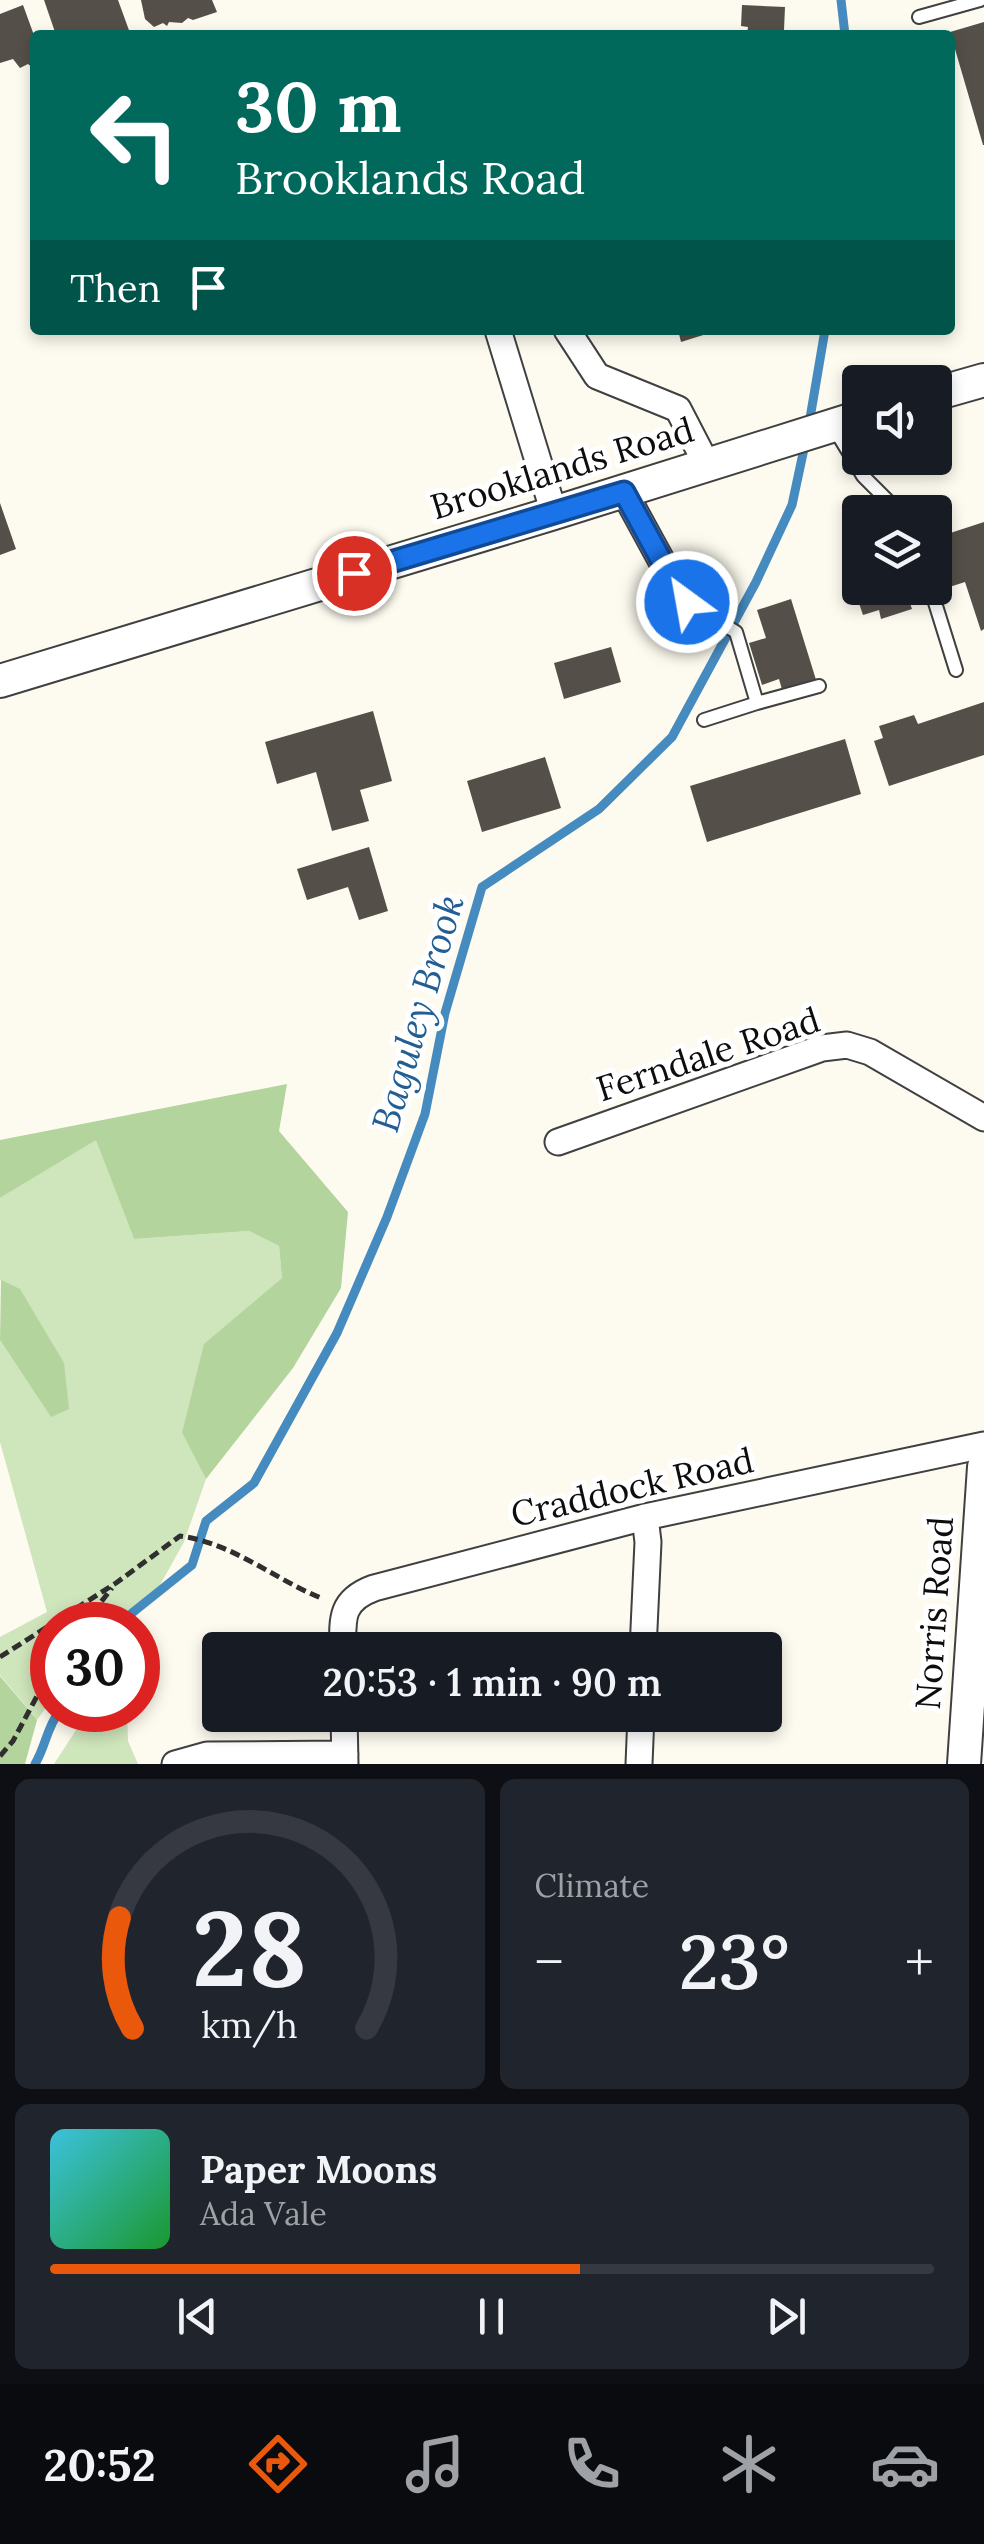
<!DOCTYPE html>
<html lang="en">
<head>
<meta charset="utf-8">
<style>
	body { margin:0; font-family:Lora,serif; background:#20242c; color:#f1f3f6; height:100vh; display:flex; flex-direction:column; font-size:38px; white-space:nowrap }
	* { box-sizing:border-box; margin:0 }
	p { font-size:32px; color:#9ea1a6 }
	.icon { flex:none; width:55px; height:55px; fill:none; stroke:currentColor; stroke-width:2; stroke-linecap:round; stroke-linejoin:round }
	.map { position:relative; height:1764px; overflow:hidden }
	.side { display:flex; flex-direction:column; gap:15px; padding:15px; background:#0d0f14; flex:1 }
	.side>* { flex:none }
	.hud { position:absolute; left:30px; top:30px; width:925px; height:305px; border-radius:10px; box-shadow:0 5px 15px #0003; background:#00695c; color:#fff; overflow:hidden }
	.tools { position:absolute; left:842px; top:365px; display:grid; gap:20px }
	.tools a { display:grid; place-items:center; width:110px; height:110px; border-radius:10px; background:#171b24; box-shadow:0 5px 15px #0003; font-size:50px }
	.speed { position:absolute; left:30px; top:1602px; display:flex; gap:20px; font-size:50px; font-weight:700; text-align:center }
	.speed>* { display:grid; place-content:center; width:130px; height:130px; border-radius:50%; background:#171b24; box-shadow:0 5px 15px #0003; line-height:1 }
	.speed .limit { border:15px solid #d22; background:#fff; color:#111 }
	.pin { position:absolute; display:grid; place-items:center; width:85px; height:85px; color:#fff; margin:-42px; border:5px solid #fff; border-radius:50%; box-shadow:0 2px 10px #0007 }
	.me { position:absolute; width:110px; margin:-55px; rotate:328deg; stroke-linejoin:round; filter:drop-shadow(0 0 8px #0008) }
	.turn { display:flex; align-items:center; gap:35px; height:210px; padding:0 40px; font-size:45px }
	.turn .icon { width:130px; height:130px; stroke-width:2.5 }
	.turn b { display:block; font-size:70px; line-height:85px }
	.then { display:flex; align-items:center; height:95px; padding:0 40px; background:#0003; gap:20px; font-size:38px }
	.big { font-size:75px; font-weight:600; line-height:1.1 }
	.side .tile { flex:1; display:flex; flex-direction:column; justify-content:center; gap:15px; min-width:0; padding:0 35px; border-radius:15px; background:#20242c }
	.side .dial { align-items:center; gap:0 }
	.dial svg { height:260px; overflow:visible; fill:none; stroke:#363941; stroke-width:7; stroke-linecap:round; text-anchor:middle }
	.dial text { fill:#f1f3f6; stroke:none }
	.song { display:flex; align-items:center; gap:30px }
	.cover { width:120px; height:120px; border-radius:15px; background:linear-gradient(135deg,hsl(190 70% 55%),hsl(130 70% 35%)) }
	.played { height:10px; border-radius:5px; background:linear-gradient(90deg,#ea580c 60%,#363941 60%) }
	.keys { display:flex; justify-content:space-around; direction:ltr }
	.heat { display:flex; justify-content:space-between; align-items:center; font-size:55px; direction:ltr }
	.side .tiles { flex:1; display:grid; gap:15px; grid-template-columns:1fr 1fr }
	.tile:last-child { grid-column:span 2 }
	.trip { position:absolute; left:202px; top:1632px; width:580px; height:100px; border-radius:10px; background:#171b24; box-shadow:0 5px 15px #0003; font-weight:600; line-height:100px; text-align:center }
	.menu { display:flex; height:160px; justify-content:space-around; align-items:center; background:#090b0e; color:#9ea1a6 }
	.menu .icon { width:70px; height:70px }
	.menu .active { color:#ea580c }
	.menu b { font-size:45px; color:#f1f3f6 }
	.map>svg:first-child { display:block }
</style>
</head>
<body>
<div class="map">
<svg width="984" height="1764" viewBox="0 0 984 1764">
	<rect width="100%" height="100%" fill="#fdfbef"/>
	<path fill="#cfe5bb" d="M96,1139L134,1239L249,1231L279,1246L282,1278L250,1306L182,1433L206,1479L184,1542L160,1585L111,1625H52V1699L37,1720L0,1675V1637L47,1612L0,1442V1340L51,1416L1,1280L0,1281V1198Z
		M89,1710H127L128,1741L138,1764H54Z"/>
	<path fill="#b3d49c" d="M287,1084L279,1131L348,1212L341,1288L293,1368L206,1479L182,1433L204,1344L282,1278L279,1246L249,1231L134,1239L96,1140L0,1198V1140Z
		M1,1280L20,1289L64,1363L69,1409L51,1417L0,1340Z
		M0,1676L37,1720L25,1764H0Z"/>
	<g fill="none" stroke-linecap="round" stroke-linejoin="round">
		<path stroke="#468bc0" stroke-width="9" d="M841,0L845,35
			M809,424L825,330
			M123,1625L132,1613L192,1565L206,1521L254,1483L337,1333L387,1217L425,1114L445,1013L482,887L599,809L672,737L756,582L792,505L805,444
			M35,1764C46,1746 46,1729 60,1710"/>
	</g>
	<path fill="#554f4a" d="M44,0H118L130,33L104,35L101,30L88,32L89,35H56Z
		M141,0H212L217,12L193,20L188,18L182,23L169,22L167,26L163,23L154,27L145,19Z
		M23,5L35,38V70L28,64L20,68L13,59L0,63V14Z
		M742,5L785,7L784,30L780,32V35H747L748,27L741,26Z
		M984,22V145H983L950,32Z
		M678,330H716V331L681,342Z
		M0,503L16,549L0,555Z
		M984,522V629L981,631L965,582L909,600L912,609L881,619L879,610L863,615L847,567L860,563V588H935V538Z
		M791,599L817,683L783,693L779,679L762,685L749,643L766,638L757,610Z
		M611,647L621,682L564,699L554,663Z
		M984,702V755L889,786L874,741L883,738L879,726L914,715L918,724Z
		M373,711L392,781L360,790L369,821L332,831L316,772L277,784L265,742Z
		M845,739L861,794L707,842L690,786Z
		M545,757L561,808L482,832L467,781Z
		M369,847L388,911L359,920L348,887L307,900L297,869Z"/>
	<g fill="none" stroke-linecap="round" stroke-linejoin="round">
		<defs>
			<path id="service" d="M919,17L980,0
				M834,428L863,476L899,512
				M932,593L956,670
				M687,602L736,632L757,703L819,686
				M704,720L757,703"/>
			<path id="minor" d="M498,330L554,513
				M567,330L597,376L678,409L707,465
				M624,492L672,580L687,602
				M558,1142L822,1048L847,1045L870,1052L984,1118
				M343,1650C342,1618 341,1600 374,1588L645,1517L984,1445
				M643,1650L648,1542L645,1517
				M344,1715L345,1764
				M175,1764L207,1755L345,1754
				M639,1764L641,1715"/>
			<path id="tertiary" d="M935,394L984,380
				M0,681L554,513L860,417
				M964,1764L984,1467"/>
		</defs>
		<use href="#service" stroke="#404040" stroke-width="16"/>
		<use href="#minor" stroke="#404040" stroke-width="29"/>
		<use href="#tertiary" stroke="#404040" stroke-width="36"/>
		<path stroke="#2f2f2f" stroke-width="5" stroke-dasharray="10 5" stroke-linecap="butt" d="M83,1625L112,1588
			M0,1657L116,1583L180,1536C233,1543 274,1579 321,1598
			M0,1756L13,1741L52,1668"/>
		<use href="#service" stroke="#fff" stroke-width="12"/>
		<use href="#minor" stroke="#fff" stroke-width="25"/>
		<use href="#tertiary" stroke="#fff" stroke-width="32"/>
	</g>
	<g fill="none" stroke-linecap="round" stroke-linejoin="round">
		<defs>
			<path id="route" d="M354,573L624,492L672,580L687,602"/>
		</defs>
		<use href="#route" stroke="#114b97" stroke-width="25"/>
		<use href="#route" stroke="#1a73e8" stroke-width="18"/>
	</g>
	<g text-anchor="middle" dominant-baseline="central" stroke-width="10" stroke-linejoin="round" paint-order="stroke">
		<g font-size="35" fill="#0d0d0d" stroke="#fff">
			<text transform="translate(562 468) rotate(-17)">Brooklands Road</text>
			<text transform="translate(708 1054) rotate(-18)">Ferndale Road</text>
			<text transform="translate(632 1487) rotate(-13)">Craddock Road</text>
			<text transform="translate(934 1613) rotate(-86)">Norris Road</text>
		</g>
		<g font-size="38" font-style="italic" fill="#225e93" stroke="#fff">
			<text transform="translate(417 1013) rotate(-74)">Baguley Brook</text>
		</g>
	</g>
</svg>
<div class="tools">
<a><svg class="icon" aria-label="sound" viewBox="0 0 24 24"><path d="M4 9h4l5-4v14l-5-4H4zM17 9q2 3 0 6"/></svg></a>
<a><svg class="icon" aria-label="layers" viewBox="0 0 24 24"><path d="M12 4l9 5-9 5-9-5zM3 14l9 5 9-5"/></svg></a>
</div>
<div class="speed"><div class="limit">30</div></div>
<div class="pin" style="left:354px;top:573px;background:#d93025"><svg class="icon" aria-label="arrive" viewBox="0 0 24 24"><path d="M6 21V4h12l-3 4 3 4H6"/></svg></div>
<svg class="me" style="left:687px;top:602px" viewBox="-20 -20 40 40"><circle r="17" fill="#1a73e8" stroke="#fff" stroke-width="3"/><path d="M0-11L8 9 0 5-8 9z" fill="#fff"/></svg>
<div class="trip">20:53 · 1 min · 90 m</div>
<div class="hud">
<div class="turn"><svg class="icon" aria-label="left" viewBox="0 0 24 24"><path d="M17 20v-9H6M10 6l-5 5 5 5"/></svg><div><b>30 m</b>Brooklands Road</div></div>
<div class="then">Then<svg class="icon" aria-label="arrive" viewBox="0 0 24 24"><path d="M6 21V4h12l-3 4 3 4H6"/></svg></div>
</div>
</div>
<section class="side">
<div class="tiles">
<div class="tile dial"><svg viewBox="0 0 100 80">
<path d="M14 69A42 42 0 1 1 86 69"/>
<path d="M14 69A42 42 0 0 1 10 35" stroke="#ea580c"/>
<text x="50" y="56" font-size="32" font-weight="700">28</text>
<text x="50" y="72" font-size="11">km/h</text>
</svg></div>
<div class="tile"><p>Climate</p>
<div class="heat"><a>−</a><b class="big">23°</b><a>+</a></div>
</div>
<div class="tile">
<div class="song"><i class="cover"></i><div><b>Paper Moons</b><p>Ada Vale</p></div></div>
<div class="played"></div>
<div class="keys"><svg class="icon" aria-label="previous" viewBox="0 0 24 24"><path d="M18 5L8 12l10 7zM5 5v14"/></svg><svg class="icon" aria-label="pause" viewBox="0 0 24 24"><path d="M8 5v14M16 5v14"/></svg><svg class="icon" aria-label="next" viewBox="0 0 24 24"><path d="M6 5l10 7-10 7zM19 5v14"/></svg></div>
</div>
</div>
</section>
<nav class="menu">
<b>20:52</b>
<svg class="icon active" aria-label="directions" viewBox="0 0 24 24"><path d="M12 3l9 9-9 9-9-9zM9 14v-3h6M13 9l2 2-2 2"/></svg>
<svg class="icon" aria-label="music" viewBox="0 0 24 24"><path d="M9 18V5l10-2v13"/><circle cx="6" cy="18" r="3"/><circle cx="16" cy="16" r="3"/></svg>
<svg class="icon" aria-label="phone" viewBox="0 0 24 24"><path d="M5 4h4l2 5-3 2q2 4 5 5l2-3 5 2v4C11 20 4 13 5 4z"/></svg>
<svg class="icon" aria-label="climate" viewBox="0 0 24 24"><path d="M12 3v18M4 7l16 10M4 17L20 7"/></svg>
<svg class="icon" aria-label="car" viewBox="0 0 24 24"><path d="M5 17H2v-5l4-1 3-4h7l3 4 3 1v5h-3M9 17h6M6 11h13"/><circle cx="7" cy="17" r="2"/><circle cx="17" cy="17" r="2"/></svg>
</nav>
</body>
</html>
